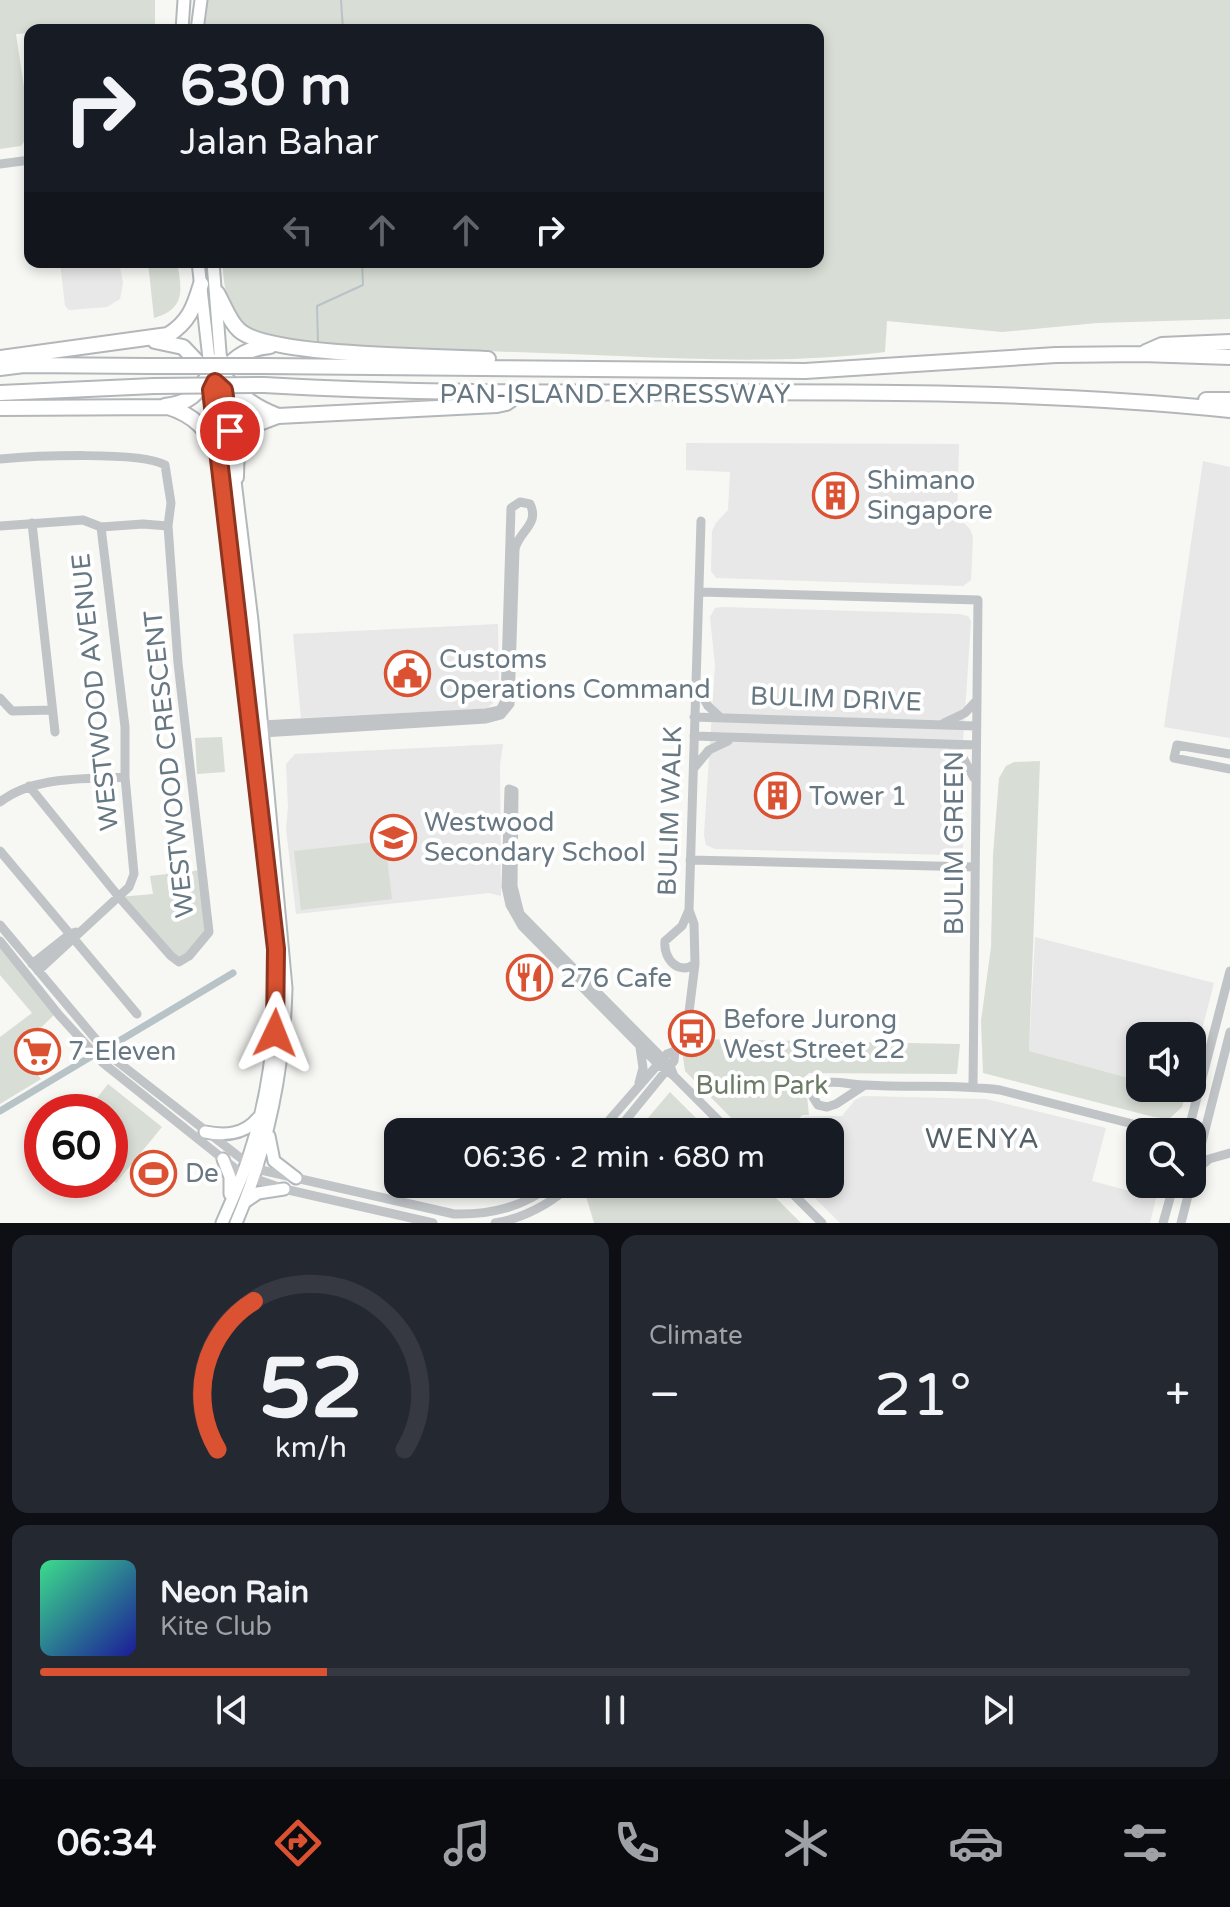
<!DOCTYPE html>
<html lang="en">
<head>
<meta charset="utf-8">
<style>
	body { margin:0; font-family:"Varela Round",sans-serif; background:#242831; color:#f1f3f6; height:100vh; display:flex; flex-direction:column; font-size:30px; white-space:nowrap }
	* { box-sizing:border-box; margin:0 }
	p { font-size:26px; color:#9ea1a6 }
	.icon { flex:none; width:44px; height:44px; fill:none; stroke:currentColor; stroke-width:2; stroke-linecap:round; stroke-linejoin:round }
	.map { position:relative; height:1223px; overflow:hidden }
	.sheet { display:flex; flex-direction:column; gap:12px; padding:12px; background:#0d0f14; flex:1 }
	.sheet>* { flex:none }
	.guide { position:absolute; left:24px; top:24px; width:800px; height:244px; border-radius:16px; box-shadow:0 4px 12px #0003; background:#171b24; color:#f1f3f6; overflow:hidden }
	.tools { position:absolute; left:1126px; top:1022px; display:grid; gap:16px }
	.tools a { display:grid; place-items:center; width:80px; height:80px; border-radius:16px; background:#171b24; box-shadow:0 4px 12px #0003; font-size:40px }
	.speed { position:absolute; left:24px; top:1094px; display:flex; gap:16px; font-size:40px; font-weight:700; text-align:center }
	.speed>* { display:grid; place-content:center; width:104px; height:104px; border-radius:50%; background:#171b24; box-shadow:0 4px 12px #0003; line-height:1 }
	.speed .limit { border:12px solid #d22; background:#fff; color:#111 }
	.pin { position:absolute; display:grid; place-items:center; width:68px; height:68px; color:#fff; margin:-34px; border:4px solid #fff; border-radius:50%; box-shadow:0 2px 8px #0007 }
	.me { position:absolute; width:88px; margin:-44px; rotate:2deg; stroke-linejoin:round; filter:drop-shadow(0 0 6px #0008) }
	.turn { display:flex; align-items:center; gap:28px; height:168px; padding:0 24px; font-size:36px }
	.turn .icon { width:104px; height:104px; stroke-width:2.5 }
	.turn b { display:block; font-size:56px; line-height:68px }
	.lanes { display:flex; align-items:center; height:76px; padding:0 24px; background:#0003; justify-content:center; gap:40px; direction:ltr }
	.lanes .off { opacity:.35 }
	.big { font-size:60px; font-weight:600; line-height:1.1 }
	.sheet .tile { flex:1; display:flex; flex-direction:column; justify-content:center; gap:12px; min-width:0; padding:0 28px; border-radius:16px; background:#242831 }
	.sheet .dial { align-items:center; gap:0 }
	.dial svg { height:208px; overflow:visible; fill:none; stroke:#363941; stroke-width:7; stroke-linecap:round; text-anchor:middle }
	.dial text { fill:#f1f3f6; stroke:none }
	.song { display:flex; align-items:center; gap:24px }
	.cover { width:96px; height:96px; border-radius:12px; background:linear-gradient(135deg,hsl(150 70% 55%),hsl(240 70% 35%)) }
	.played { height:8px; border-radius:4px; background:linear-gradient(90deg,#da5231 25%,#363941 25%) }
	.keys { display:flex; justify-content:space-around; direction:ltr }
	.heat { display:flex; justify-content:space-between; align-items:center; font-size:44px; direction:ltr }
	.sheet .tiles { flex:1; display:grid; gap:12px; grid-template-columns:1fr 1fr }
	.tile:last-child { grid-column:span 2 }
	.trip { position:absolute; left:384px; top:1118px; width:460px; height:80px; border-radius:16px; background:#171b24; box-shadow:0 4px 12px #0003; font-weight:600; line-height:80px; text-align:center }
	.dock { display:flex; height:128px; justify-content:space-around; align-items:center; background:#090b0e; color:#9ea1a6 }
	.dock .icon { width:56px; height:56px }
	.dock .current { color:#da5231 }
	.dock b { font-size:36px; color:#f1f3f6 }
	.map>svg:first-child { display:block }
</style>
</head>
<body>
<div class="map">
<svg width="1230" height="1223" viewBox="0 0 1230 1223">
	<rect width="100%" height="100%" fill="#f7f7f4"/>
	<path fill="#e7e8e7" d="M60,262H119L123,283L120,299L107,307L69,310L65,306Z
		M686,443L959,444L957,516L970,529L973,537L971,580L963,586L716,578L711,571L712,531L716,523L728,510L730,472L686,470Z
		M1203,461L1230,467V738L1164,727Z
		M722,607L959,614L968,616L971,621L961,772L963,850L950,855L715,849L706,845L704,835L715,665L710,617L715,608Z
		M498,624L499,698L486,709L301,718L293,634Z
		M503,744L500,765L501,896L489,893L296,914L286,829L288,807L286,764L295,754Z
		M1035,937L1214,983L1192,1068V1036H1140V1081L1029,1051Z
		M863,1096L986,1099L1106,1128L1092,1181L1156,1198L1150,1223H840L801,1184H830V1132H787L804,1116H842L855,1100Z"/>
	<path fill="#d8ddd5" d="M0,0H155V30H30V33L16,34L30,127L26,139L21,146L0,149Z
		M207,0H1230V319L1097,323L1002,332L887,321L885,352C797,363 708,360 619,356C546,353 474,351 401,347C364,345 288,347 256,334C226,321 225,290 222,262H818V30H202Z
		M148,262H177C182,290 186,309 154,318Z
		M222,737L225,772L197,774L195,738Z
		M1040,761L1029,1051L1140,1081V1088H1167L1186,1093L1182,1107L1169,1119L1154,1117L983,1073L981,1021L991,947L993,855L999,778L1006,766L1014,762Z
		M385,841L392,899L301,910L294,851Z
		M201,870L209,930L179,962L119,897L153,894L150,876Z
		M0,943L57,1012L18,1050L41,1079L0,1104V1037L32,1013L0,975Z
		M693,1039L960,1044L957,1074L809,1073L805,1077L809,1115H803L786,1132H745L685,1071L683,1057Z
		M108,1084L162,1127L116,1183L110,1178V1112H86Z
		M670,1092L710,1132H636Z
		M593,1184H762L801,1223H594L585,1193Z"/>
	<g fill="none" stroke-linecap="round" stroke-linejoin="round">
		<path stroke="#b7c3c7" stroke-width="2" d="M341,0L343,30
			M318,343L317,306L363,285L362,262"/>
		<path stroke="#b7c3c7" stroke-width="7" d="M104,1050L233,973
			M0,1111L92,1056"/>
		<defs>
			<path id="major" d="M182,30L184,0
				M197,30L201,0
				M198,262L276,949C278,1021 271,1091 248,1159C241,1181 231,1202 222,1223
				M213,262L221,365
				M223,382L252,621L286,988C284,1069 268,1148 236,1223
				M205,1132C225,1136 244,1135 258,1118
				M269,1136L274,1161L296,1178
				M223,1159L230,1177V1194
				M245,1202L258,1193L284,1189"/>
			<path id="highway" d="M217,293C224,305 229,321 239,330C268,357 441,356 488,359
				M155,341L183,347L224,390
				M1146,352L1162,345L1230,342
				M0,358L168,335C189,322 194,307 201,284
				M263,366L805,371L1056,355L1142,354L1230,357
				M0,368L24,365L150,366
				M224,371C236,355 250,348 270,346
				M227,380C242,398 257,408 278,416
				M264,385C585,404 910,377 1230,410
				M0,393L154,386
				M1206,400H1230
				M165,406C201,402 200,383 220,359
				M0,408L168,407C194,415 208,430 219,454
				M236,477C237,433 236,431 278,416L497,405L506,403L519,394"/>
		</defs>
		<use href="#major" stroke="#b3b8bb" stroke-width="15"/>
		<use href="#highway" stroke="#b3b7ba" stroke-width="18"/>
		<path stroke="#c0c4c7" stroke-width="9" d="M0,164L30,160
			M0,459C32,456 141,451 165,465L171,503L168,526L178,663L209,932L189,956L179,962L171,956L119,897L29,786
			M32,523L55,732
			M0,526L83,520L101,527
			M101,527L143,524L168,526
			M699,592L978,600L973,1087
			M697,686L708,706L721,718
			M0,698L12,711L52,710
			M694,717L976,726
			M944,723L965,713L977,700
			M262,725L486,713L500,710L505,701L511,508L520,502L530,504C540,524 519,531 515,549L510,704L501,715L486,719L262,733
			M694,736L976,745
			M950,745L962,756L974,778
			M1230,754L1177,745L1174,758L1230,769
			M694,768L709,750L728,741
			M0,802C33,776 84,779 125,777
			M0,851L137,1014
			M690,860L975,867
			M689,910L682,926L665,941C663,958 678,976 695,964
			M0,925L109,1055L247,1163L261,1170L454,1214C491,1215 523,1207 553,1184
			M0,941L59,1015L103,1063L242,1174L284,1189L433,1223
			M32,964L70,934L76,932
			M38,971L129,887L134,874L125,777V727L101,527
			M674,1076L670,1066L520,914L513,886L514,791L509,789L506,887L510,905L522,926L658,1064L674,1076L730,1132
			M639,1083L643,1068L640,1047
			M865,1085L836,1104L827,1107L818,1105L813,1097L816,1085C832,1079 850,1085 866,1085C911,1088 955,1084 1000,1090L1164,1132
			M599,1132L667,1054L675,1051
			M616,1132L674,1061L675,1051L689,1012L695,964L694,924L689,910L701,521
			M1188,1132L1230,971
			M1195,1171L1209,1159L1230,1153
			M1192,1181L1230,1032
			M783,1184L822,1223
			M495,1223C524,1218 550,1204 572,1184
			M1163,1223L1174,1184
			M1181,1223L1191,1184"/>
		<use href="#major" stroke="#fff" stroke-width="11"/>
		<use href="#highway" stroke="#fff" stroke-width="14"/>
		<defs>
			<path id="highway-bridge" d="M150,366H263
				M154,386L264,385"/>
		</defs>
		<use href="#highway-bridge" stroke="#b3b7ba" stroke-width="18" stroke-linecap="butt"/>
		<use href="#highway-bridge" stroke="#fff" stroke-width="14"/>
	</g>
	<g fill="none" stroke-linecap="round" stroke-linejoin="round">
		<defs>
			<path id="route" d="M230,431L224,390L215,382L211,390L276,949L275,1033"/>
		</defs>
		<use href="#route" stroke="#8e3520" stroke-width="20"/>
		<use href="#route" stroke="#da5231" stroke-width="14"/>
	</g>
	<defs>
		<symbol id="building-ring" viewBox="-11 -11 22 22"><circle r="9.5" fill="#fff" stroke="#da5231" stroke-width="1.5"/><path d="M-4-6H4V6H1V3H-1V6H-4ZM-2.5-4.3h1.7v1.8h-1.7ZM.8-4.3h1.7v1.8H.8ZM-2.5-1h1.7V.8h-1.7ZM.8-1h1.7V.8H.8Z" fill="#da5231"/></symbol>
		<symbol id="civic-ring" viewBox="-11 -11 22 22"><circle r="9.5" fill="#fff" stroke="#da5231" stroke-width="1.5"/><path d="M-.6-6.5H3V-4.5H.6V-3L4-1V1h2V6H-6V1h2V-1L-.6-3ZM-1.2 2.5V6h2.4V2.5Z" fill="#da5231"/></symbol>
		<symbol id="school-ring" viewBox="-11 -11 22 22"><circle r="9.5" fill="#fff" stroke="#da5231" stroke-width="1.5"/><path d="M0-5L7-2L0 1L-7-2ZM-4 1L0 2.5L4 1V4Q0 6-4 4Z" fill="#da5231"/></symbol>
		<symbol id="restaurant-ring" viewBox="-11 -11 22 22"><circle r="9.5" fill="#fff" stroke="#da5231" stroke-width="1.5"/><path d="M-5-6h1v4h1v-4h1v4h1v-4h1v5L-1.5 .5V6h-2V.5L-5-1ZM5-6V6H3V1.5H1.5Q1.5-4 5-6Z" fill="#da5231"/></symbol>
		<symbol id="bus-ring" viewBox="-11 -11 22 22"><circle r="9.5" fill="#fff" stroke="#da5231" stroke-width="1.5"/><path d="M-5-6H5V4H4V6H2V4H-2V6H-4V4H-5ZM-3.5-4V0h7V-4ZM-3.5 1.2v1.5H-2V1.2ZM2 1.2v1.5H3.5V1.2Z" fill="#da5231"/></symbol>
		<symbol id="supermarket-ring" viewBox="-11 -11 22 22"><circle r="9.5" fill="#fff" stroke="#da5231" stroke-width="1.5"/><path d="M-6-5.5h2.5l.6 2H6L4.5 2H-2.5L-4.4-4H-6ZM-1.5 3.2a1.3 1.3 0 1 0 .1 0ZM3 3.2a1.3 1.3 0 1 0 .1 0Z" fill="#da5231"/></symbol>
		<symbol id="stadium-ring" viewBox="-11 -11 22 22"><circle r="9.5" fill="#fff" stroke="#da5231" stroke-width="1.5"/><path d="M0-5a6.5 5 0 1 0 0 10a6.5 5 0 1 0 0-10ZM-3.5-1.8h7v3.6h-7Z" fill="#da5231"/></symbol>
	</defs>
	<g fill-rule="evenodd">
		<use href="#building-ring" x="810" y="470" width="51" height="51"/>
		<use href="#civic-ring" x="382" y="648" width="51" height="51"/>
		<use href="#building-ring" x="752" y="770" width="51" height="51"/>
		<use href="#school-ring" x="368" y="812" width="51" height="51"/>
		<use href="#restaurant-ring" x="504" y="952" width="51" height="51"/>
		<use href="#bus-ring" x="666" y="1008" width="51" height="51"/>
		<use href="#supermarket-ring" x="12" y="1026" width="51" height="51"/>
		<use href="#stadium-ring" x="128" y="1148" width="51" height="51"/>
	</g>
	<g text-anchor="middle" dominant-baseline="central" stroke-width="8" stroke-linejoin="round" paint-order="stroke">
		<g font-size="26" fill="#677883" stroke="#fff">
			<text x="615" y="394">PAN-ISLAND EXPRESSWAY</text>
			<text transform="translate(95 692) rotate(-96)">WESTWOOD AVENUE</text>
			<text transform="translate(836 699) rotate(2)">BULIM DRIVE</text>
			<text transform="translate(169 764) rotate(-96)">WESTWOOD CRESCENT</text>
			<text transform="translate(670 811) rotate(-88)">BULIM WALK</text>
			<text transform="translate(954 843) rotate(-90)">BULIM GREEN</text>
		</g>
		<g font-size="26" fill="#677883" stroke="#fff" text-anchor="start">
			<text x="867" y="480">Shimano<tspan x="867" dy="30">Singapore</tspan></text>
			<text x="439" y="659">Customs<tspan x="439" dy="30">Operations Command</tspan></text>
			<text x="809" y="796">Tower 1</text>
			<text x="424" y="822">Westwood<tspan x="424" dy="30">Secondary School</tspan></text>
			<text x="560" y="978">276 Cafe</text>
			<text x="723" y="1019">Before Jurong<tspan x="723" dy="30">West Street 22</tspan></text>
			<text x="68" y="1051">7-Eleven</text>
			<text x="185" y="1173">De</text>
		</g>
		<g font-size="26" fill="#6b7b66" stroke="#fff">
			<text x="762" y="1085">Bulim Park</text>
		</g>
		<g font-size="28" letter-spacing="2" fill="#556169" stroke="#fff">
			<text x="983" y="1139">WENYA</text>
		</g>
	</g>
</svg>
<div class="tools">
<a><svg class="icon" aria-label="sound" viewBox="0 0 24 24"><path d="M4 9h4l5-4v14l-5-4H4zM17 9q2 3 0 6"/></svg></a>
<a><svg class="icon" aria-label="search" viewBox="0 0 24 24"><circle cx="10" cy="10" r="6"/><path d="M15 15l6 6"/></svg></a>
</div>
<div class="speed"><div class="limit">60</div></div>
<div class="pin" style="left:230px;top:431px;background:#d93025"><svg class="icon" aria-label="arrive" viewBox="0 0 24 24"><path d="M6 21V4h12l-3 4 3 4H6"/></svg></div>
<svg class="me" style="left:275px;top:1033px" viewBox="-20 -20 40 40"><path d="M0-17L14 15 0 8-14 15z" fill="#da5231" stroke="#fff" stroke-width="4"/></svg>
<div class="trip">06:36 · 2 min · 680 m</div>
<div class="guide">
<div class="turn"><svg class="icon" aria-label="right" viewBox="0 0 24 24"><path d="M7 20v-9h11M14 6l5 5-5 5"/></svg><div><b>630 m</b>Jalan Bahar</div></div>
<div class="lanes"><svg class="icon off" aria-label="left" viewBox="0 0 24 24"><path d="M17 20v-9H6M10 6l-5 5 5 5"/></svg><svg class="icon off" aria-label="ahead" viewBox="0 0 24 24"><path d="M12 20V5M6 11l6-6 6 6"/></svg><svg class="icon off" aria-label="ahead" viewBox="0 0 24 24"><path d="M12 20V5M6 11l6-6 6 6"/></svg><svg class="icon" aria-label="right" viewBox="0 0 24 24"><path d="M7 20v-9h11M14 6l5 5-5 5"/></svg></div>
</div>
</div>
<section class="sheet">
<div class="tiles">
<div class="tile dial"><svg viewBox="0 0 100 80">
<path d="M14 69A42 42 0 1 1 86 69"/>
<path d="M14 69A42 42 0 0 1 28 12" stroke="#da5231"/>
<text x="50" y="56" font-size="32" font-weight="700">52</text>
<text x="50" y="72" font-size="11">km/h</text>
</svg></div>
<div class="tile"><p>Climate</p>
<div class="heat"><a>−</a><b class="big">21°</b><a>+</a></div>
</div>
<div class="tile">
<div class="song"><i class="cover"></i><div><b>Neon Rain</b><p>Kite Club</p></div></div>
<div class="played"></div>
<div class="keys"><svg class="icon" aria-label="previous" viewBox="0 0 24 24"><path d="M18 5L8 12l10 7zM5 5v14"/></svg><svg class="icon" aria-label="pause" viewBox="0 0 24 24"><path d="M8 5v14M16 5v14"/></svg><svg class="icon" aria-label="next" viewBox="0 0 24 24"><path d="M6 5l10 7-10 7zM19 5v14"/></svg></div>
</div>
</div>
</section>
<nav class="dock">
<b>06:34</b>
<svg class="icon current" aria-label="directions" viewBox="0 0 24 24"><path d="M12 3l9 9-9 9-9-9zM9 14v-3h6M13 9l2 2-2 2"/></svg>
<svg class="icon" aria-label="music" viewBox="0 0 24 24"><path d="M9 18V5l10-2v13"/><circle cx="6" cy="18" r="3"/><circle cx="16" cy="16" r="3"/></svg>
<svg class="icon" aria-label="phone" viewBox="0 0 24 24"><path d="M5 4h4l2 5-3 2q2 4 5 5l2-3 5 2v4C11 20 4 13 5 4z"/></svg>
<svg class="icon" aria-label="climate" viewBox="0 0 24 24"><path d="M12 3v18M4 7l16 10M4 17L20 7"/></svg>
<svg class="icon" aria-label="car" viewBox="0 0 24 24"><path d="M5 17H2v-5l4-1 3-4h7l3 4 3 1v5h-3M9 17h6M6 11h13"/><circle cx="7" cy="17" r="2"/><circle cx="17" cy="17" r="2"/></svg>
<svg class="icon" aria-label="filters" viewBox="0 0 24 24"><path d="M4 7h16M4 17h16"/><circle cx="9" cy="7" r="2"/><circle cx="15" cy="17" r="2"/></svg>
</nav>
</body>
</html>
